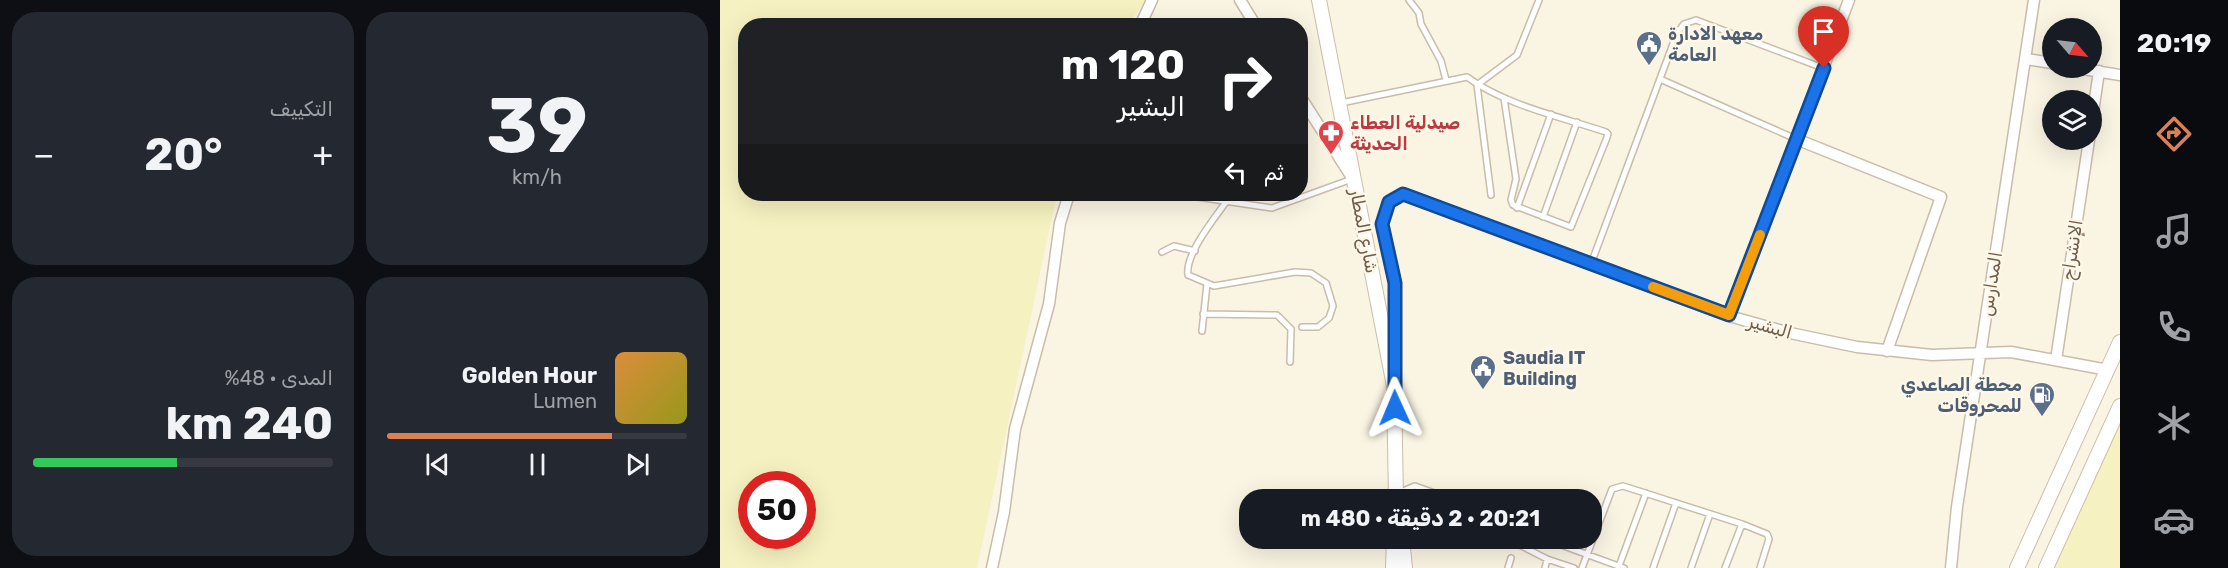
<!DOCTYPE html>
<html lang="ar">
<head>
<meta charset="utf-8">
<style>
	body { margin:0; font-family:Rubik,Cairo,sans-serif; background:#242831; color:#f1f3f6; direction:rtl; height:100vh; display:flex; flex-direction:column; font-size:22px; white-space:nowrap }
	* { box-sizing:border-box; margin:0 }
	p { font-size:20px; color:#9ea1a6 }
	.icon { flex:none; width:33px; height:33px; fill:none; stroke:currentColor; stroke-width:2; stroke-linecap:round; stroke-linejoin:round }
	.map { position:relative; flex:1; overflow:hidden; direction:ltr }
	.sheet { display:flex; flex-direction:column; gap:12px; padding:12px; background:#0d0f14; width:720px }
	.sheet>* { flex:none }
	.hud { position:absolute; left:18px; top:18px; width:570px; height:183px; border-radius:24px; box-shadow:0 6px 24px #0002; direction:rtl; background:#202124; color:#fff; overflow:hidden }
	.needle { width:39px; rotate:118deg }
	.fabs { position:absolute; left:1322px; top:18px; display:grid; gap:12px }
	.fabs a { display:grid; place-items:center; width:60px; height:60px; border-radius:50%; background:#171b24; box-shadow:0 6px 24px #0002; font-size:30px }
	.speed { position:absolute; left:18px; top:471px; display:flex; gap:12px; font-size:30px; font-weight:700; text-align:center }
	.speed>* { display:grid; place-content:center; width:78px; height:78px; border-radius:50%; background:#171b24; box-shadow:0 6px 24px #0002; line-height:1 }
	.speed .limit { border:9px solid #d22; background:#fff; color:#111 }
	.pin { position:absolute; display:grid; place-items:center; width:51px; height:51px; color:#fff; margin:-62px -26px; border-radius:50% 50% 50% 0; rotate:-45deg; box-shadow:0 0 6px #0007 }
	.pin .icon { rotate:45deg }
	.me { position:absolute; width:66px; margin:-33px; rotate:359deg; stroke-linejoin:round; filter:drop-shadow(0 0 4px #0008) }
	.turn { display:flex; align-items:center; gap:21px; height:126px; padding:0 24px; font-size:27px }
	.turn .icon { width:78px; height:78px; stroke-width:2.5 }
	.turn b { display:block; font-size:42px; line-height:51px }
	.then { display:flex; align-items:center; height:57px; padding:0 24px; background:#0003; gap:12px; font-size:22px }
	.big { font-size:45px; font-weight:700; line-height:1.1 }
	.sheet .widget { flex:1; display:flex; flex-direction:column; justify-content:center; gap:9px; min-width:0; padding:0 21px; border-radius:24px; background:#242831 }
	.sheet .dial { align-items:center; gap:0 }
	.dial b { font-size:78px; line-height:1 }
	.song { display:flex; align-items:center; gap:18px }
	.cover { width:72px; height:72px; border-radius:9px; background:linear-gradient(135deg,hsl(30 70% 55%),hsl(60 70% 35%)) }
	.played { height:6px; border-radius:3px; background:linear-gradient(90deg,#d98152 75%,#363941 75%) }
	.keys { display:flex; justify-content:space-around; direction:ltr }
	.heat { display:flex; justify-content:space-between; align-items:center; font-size:33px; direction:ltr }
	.charge { height:9px; border-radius:4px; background:linear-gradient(90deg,#34c759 48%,#363941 0) }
	.sheet .tiles { flex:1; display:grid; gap:12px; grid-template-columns:repeat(2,1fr) }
	.trip { position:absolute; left:519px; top:489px; width:363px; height:60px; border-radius:24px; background:#171b24; box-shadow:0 6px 24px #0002; font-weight:700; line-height:60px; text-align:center; direction:rtl }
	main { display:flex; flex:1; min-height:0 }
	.dock { display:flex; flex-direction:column; width:108px; justify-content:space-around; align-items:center; background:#090b0e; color:#9ea1a6 }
	.dock .icon { width:42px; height:42px }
	.dock .on { color:#d98152 }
	.dock b { font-size:27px; color:#f1f3f6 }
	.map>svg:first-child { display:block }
</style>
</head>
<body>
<main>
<nav class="dock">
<b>20:19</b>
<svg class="icon on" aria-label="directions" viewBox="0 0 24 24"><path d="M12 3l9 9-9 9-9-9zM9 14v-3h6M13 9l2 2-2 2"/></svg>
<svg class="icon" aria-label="music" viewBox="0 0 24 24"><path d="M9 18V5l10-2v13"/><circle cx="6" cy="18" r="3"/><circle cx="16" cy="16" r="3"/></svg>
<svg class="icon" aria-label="phone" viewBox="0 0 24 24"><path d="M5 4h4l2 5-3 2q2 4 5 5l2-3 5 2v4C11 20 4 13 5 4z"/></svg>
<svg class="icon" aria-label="climate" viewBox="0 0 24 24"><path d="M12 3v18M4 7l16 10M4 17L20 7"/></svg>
<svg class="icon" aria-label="car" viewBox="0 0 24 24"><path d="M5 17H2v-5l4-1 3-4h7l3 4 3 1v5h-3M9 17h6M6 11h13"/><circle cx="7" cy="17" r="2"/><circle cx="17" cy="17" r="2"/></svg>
</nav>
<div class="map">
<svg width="1400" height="568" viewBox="0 0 1400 568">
	<rect width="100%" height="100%" fill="#faf4e3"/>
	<path fill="#f6f1c0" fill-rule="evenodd" d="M0,0H426L408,25L26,26V194H337L257,568H0ZM32,484H82V536H32Z
		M1400,424V568H1334Z"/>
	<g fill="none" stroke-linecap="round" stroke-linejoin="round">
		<defs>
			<path id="lane" d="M689,0L699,13L701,24L721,61L726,80
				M940,79L1076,139
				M621,103L747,77C785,105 841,117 886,132L888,134L886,140L851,227L793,205L791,200L796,179L784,98
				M457,194L552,208L632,179
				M771,195L757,85L797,55L819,0
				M506,202C494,219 465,254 468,275L494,286L575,272L591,273L606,283L613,306L609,318L598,327H582
				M797,208L831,114
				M823,217L857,122
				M442,252L454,246L475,251
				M871,264L957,33L964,24L976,20L1103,68
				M483,314L557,315L571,329L570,362
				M482,331L487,284
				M678,493L695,486L734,500
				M786,538L827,559L854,568
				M822,538L904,568
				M899,566L926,493
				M788,568L791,558
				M825,568L827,559
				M862,568L892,489L903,486L1022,524
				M933,568L956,503
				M971,568L990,514
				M1005,568L1022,524L1047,534L1049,539L1040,568"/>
			<path id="street" d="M520,0L536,26
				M420,26L432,0
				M1306,59L1332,63
				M1357,68L1400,75
				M580,96L631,176
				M1371,126L1379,71
				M1076,139L1221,197L1167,351
				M1009,316L1129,0
				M1336,360L1369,140
				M675,365V283L662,224L669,202L683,194L1009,316L1070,333L1137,347L1212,355L1291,352L1388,370
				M272,568L284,512L295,429L329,304L340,223L349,194
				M1231,568L1237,507L1314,0"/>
			<path id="secondary" d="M599,0L674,386L676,500
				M682,538L685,568
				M673,568L674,538
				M1297,568L1400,342
				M1326,568L1400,406"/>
		</defs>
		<use href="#lane" stroke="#c9bcaa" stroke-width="8"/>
		<use href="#street" stroke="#c9bcaa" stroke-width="13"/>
		<use href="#secondary" stroke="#ccbda9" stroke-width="16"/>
		<use href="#lane" stroke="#fff" stroke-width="5"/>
		<use href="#street" stroke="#fff" stroke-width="10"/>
		<use href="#secondary" stroke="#fff" stroke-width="14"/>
	</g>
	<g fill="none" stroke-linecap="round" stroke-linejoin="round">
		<defs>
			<path id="route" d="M675,408V283L662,224L669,202L683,194L1009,315L1104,68"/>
		</defs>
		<use href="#route" stroke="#114b97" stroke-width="15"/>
		<use href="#route" stroke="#1a73e8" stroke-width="10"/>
		<path stroke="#f59e0b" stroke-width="10" d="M933,287L1009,315L1040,235"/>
	</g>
	<defs>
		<symbol id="civic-pin" viewBox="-11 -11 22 30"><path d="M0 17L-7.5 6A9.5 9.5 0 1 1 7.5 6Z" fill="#5c6f8a" stroke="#fdf7e8"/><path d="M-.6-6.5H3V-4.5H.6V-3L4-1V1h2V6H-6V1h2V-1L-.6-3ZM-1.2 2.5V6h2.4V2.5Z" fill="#fff"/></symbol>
		<symbol id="pharmacy-pin" viewBox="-11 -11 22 30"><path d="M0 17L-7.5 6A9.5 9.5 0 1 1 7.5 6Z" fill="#e0444e" stroke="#fdf7e8"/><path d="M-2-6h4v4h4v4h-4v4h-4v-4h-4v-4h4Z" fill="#fff"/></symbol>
		<symbol id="fuel-pin" viewBox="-11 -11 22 30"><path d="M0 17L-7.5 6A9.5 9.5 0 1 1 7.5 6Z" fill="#5c6f8a" stroke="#fdf7e8"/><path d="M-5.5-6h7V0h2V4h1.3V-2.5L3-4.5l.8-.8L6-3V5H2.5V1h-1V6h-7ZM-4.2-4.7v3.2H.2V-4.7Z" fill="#fff"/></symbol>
	</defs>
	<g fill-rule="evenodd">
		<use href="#civic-pin" x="914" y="29" width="30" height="40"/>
		<use href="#pharmacy-pin" x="596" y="118" width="30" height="40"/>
		<use href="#civic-pin" x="748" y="353" width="30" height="40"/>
		<use href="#fuel-pin" x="1307" y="380" width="30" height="40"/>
	</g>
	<g text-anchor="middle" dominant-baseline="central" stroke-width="5" stroke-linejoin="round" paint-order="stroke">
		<g font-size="18" font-weight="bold" fill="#4e5e75" stroke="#fdf7e8" text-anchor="start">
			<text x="948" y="34">معهد الادارة<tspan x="948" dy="21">العامة</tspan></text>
			<text x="783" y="358">Saudia IT<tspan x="783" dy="21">Building</tspan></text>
			<text x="1302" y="385" text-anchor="end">محطة الصاعدي<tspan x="1302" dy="21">للمحروقات</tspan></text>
		</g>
		<g font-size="18" font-weight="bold" fill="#be3a42" stroke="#fdf7e8" text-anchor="start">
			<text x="630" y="123">صيدلية العطاء<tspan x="630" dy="21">الحديثة</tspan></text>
		</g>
		<g font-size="18" fill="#6f5c4b" stroke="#fdf7e8">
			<text transform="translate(644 231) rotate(79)">شارع المطار</text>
			<text transform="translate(1352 250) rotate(-81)">الإنشراح</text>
			<text transform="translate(1271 284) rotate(-81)">المدارس</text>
			<text transform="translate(1050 327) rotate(16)">البشير</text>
		</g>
	</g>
</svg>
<div class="fabs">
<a><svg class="needle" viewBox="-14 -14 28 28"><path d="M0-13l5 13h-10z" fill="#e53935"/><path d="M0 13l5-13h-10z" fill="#9ea1a6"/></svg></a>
<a><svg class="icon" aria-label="layers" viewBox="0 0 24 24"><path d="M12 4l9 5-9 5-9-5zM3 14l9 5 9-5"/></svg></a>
</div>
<div class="speed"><div class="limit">50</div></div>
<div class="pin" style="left:1104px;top:68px;background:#d93025"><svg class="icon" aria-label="arrive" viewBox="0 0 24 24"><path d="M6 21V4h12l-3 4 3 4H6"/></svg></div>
<svg class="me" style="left:675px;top:408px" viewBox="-20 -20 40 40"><path d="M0-17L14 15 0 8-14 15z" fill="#1a73e8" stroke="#fff" stroke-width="4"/></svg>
<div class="trip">20:21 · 2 دقيقة · 480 m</div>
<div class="hud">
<div class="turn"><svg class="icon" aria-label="right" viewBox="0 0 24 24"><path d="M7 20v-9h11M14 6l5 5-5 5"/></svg><div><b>120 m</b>البشير</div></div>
<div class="then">ثم<svg class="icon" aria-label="left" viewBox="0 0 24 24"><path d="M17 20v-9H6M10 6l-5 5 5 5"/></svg></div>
</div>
</div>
<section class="sheet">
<div class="tiles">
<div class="widget dial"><b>39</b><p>km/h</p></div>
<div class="widget"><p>التكييف</p>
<div class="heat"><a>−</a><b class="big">20°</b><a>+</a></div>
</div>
<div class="widget">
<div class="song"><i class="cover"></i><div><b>Golden Hour</b><p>Lumen</p></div></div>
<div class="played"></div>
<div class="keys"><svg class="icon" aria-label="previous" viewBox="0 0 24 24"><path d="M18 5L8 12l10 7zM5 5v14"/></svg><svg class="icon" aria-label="pause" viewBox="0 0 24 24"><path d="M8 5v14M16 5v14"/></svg><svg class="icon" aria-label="next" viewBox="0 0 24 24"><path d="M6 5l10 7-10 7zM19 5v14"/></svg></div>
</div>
<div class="widget"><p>المدى · 48%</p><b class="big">240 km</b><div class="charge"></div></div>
</div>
</section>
</main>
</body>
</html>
